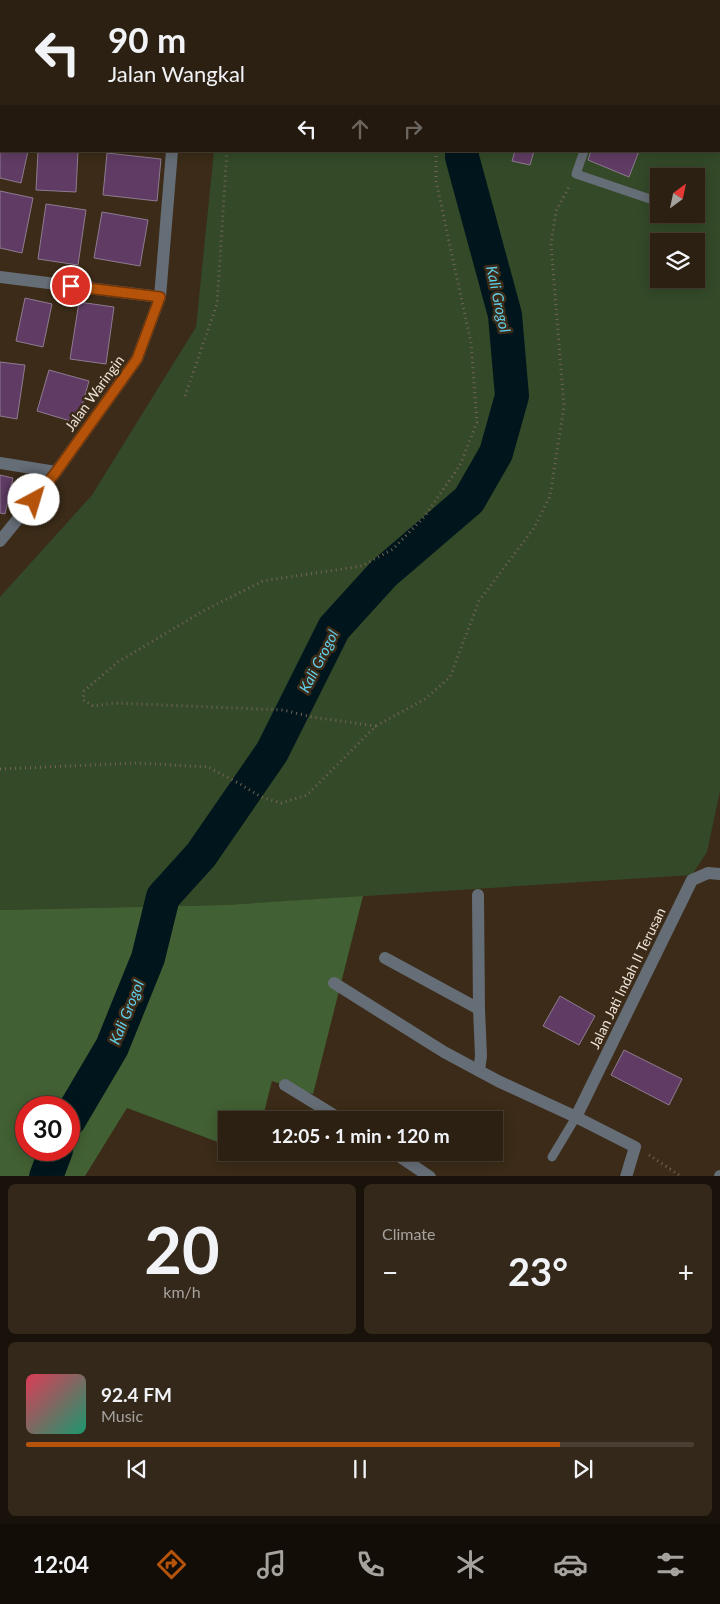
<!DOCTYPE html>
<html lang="en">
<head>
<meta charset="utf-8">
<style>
	body { margin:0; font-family:Lato,sans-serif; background:#34281b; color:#f1f3f6; height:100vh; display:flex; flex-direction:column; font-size:19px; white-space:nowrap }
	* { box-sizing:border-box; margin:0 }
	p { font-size:16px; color:#a6a39f }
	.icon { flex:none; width:28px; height:28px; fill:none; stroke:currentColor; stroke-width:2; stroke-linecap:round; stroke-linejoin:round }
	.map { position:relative; height:1176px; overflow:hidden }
	.side { display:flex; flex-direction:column; gap:8px; padding:8px; background:#18120a; flex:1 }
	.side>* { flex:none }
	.top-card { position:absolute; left:0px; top:0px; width:720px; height:152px; box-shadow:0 2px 12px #0003,0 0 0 1px #483e32; background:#2c2012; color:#f1f3f6; overflow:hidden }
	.needle { width:32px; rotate:33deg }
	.fabs { position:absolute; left:650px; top:168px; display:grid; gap:10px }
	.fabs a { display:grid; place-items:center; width:55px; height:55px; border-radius:0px; background:#2c2012; box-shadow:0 2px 12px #0003,0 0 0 1px #483e32; font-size:25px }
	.speed { position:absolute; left:15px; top:1096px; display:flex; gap:10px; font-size:25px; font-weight:700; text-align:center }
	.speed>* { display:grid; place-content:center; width:65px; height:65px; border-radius:50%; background:#2c2012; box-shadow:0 2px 12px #0003,0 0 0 1px #483e32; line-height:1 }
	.speed .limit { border:8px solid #d22; background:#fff; color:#111 }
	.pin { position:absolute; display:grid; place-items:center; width:42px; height:42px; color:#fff; margin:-21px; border:2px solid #fff; border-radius:50%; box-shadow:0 1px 5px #0007 }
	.me { position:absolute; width:55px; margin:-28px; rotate:39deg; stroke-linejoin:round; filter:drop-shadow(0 0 4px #0008) }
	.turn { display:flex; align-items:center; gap:18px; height:105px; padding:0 25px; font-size:22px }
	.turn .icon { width:65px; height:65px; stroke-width:2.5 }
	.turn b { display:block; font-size:35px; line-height:42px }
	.lanes { display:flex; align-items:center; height:48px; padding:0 25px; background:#0003; justify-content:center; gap:25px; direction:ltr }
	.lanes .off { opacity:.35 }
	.big { font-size:38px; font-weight:700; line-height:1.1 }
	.side .tile { flex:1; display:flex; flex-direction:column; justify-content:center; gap:8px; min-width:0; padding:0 18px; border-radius:8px; background:#34281b }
	.side .dial { align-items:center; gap:0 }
	.dial b { font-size:65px; line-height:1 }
	.song { display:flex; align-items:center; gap:15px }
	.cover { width:60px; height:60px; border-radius:8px; background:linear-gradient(135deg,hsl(350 70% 55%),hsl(160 70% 35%)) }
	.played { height:5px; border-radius:2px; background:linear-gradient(90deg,#b45309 80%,#483e32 80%) }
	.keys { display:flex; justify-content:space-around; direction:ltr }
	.heat { display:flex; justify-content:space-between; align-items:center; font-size:28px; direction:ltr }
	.side .tiles { flex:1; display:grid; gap:8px; grid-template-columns:1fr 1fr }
	.tile:last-child { grid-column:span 2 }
	.trip { position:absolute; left:218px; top:1111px; width:285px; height:50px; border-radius:0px; background:#2c2012; box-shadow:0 2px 12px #0003,0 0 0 1px #483e32; font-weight:700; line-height:50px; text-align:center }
	.tabs { display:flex; height:80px; justify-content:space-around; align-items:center; background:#120d07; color:#a6a39f }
	.tabs .icon { width:35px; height:35px }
	.tabs .on { color:#b45309 }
	.tabs b { font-size:22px; color:#f1f3f6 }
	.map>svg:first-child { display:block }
</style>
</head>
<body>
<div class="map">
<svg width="720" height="1177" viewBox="0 0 720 1177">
	<rect width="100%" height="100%" fill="#3b2b18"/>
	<path fill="#334928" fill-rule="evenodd" d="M211,0H720V791L707,852L692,875L225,905L0,910V597L92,495L196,327L214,151H719V1ZM659,176H696V214H659ZM659,241H696V279H659Z"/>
	<path fill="#416033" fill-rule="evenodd" d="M363,896L313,1094L272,1081L262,1120H226V1145L127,1108L85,1176H0V910L225,905ZM26,1108H69V1150H26Z"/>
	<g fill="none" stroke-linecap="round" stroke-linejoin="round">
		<path stroke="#01161c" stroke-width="34" d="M508,1L509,0
			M69,1120L112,1047L148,958L163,897L201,855L272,752L334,628L384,573L469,500L496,453L512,396L505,315L462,157V151
			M46,1177L56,1150"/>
	</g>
	<path fill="#603c64" stroke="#8e7b90" d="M720,59V140L719,143V62Z
		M0,122L1,151H28L21,183L0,178Z
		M38,151H78L76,192L36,190Z
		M515,151H534L530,165L512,161Z
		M591,151H639L629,177L588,160Z
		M107,153L161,159L157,201L103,195Z
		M0,191L33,198L22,253L0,248Z
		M46,204L86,210L78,265L38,259Z
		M102,212L148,220L140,266L94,258Z
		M25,298L52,304L43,347L16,341Z
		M79,302L114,307L106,364L70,359Z
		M0,362L25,365L17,419L0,416Z
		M49,370L89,381L77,423L37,411Z
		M0,475L13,478L5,514L0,513Z
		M560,996L595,1016L579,1045L543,1026Z
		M624,1050L682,1079L669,1105L611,1075Z"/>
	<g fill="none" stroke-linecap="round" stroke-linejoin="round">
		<path stroke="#746555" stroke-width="3" stroke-dasharray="1 4" stroke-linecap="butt" d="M322,0L328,1
			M266,1L267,0
			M185,396L217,304L227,151
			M376,726L312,717L283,710L114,703L93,706L83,700L84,691L118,662L203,611L263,581L362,566L393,549L425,516L460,465L477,422L471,343L436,181V151
			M0,769L137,763L208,767L240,784L261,797L281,803L307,795L376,726L425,699L450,677L479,601L534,528L550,496L564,406L551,244L556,211L570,185
			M649,1155L682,1177"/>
		<path stroke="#656d76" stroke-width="9" d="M618,1V0
			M719,15L720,14
			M584,151L576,174L659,202
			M552,1157L576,1117"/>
		<path stroke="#656d76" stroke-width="12" d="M177,1V0
			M0,117H1
			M0,277L160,297
			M0,463L56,472
			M0,541L56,472L137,359L160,297L172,151
			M478,895L479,1009L481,1056L479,1071
			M385,958L479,1009
			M334,983L444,1052L498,1081L576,1117L635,1147L626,1177
			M285,1085L342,1120
			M576,1117L692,880L708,873L720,874
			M393,1152L430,1177
			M720,1177V1176"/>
	</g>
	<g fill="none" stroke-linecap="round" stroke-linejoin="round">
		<defs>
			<path id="route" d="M34,500L56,472L137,359L160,297L71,286"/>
		</defs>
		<use href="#route" stroke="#753606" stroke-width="12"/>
		<use href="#route" stroke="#b45309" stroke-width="9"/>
	</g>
	<g text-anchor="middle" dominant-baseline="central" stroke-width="5" stroke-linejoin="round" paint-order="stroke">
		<g font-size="14" fill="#efe5d9" stroke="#3b2b18">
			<text transform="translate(94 393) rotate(-54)">Jalan Waringin</text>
			<text transform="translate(627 978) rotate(-64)">Jalan Jati Indah II Terusan</text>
		</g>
		<g font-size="15" font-style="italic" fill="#60d0eb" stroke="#3b2b18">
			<text transform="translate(499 299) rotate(78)">Kali Grogol</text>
			<text transform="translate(318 661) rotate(-63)">Kali Grogol</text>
			<text transform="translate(126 1012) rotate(-68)">Kali Grogol</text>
		</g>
	</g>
</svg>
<div class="fabs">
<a><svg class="needle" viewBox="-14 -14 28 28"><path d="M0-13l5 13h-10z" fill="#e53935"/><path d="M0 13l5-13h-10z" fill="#a6a39f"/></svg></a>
<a><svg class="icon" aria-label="layers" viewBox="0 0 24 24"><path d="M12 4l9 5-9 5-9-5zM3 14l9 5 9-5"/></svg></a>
</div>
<div class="speed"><div class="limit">30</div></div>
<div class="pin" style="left:71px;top:286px;background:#d93025"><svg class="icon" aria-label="arrive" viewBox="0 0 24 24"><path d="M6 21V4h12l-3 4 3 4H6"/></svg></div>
<svg class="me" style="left:34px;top:500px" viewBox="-20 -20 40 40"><circle r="19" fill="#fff"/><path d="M0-13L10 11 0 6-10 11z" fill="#b45309"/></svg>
<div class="trip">12:05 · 1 min · 120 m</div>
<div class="top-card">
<div class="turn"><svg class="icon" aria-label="left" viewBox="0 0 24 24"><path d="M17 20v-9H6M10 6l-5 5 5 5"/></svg><div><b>90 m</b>Jalan Wangkal</div></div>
<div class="lanes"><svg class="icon" aria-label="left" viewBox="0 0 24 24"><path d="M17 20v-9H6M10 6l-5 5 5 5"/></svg><svg class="icon off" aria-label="ahead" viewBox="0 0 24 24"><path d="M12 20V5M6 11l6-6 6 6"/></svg><svg class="icon off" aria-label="right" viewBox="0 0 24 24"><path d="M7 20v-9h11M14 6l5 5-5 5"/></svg></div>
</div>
</div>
<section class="side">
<div class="tiles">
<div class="tile dial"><b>20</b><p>km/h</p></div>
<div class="tile"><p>Climate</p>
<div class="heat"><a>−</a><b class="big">23°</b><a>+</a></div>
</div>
<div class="tile">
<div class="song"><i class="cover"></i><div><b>92.4 FM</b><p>Music</p></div></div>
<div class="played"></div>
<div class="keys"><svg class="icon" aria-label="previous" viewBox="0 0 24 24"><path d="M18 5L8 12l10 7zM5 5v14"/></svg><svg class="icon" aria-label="pause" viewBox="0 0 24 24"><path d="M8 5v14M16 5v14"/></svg><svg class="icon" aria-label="next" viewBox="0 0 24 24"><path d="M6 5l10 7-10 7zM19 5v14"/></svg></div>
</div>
</div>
</section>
<nav class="tabs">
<b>12:04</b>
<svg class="icon on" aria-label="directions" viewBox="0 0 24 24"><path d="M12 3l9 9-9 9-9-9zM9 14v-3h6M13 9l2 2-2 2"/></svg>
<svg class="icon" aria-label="music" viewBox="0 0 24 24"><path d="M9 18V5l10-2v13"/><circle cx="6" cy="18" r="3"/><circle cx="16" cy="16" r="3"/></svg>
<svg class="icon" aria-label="phone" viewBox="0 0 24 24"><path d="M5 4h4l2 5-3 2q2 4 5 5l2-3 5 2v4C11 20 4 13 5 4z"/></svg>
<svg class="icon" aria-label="climate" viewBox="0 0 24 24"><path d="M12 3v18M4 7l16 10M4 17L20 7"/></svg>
<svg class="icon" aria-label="car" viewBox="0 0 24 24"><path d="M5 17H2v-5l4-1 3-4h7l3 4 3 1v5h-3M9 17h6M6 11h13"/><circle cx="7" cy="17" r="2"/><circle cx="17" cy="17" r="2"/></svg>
<svg class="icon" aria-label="filters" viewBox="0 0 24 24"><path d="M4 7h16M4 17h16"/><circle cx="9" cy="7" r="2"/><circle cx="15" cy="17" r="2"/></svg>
</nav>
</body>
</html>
